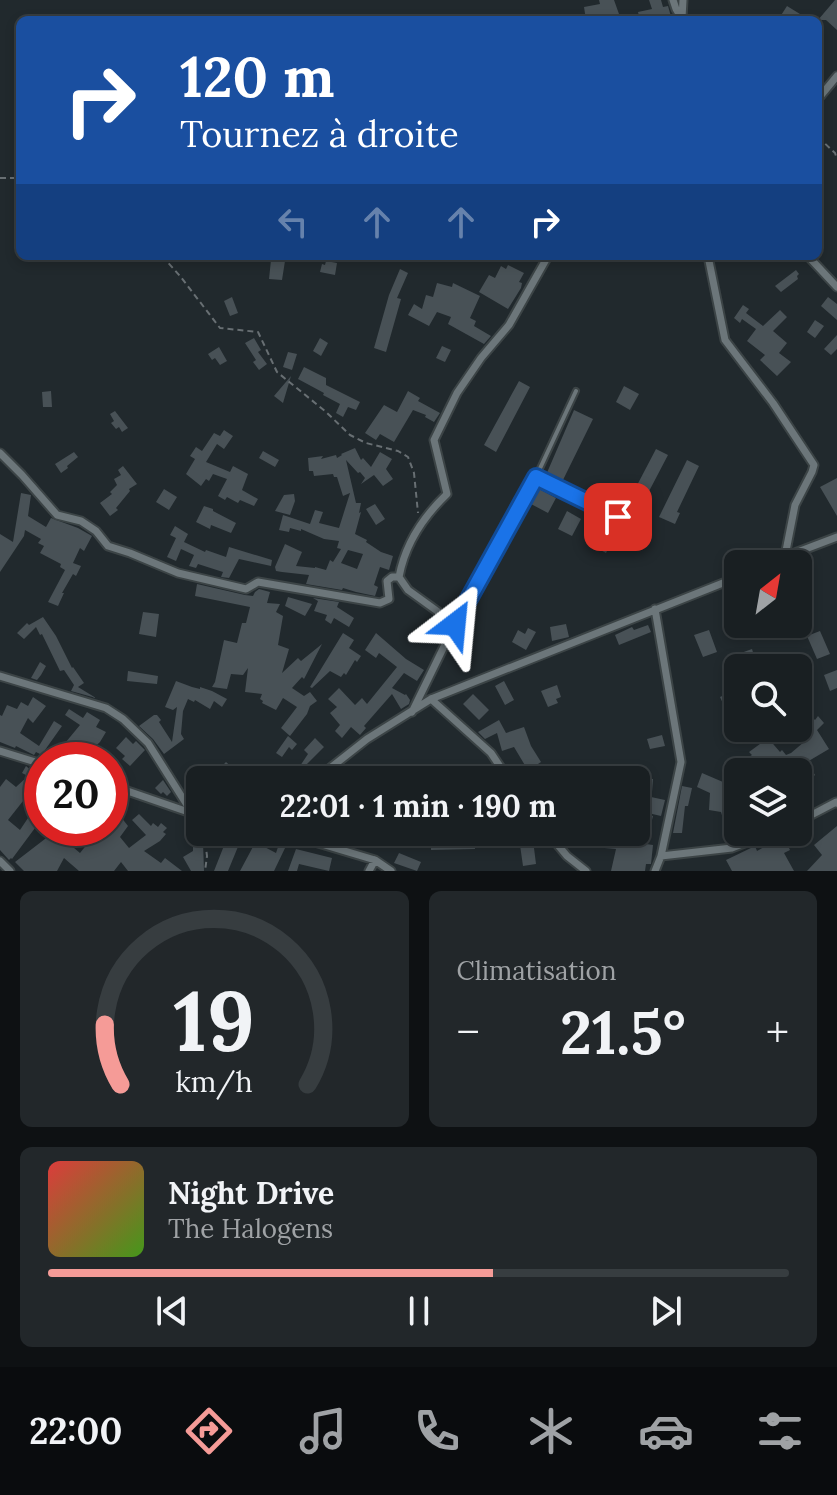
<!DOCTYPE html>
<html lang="fr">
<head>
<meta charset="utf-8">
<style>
	body { margin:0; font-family:Lora,serif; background:#22272a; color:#f1f3f6; height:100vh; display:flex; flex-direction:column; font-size:30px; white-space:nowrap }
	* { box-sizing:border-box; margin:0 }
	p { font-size:26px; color:#9fa2a5 }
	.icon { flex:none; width:44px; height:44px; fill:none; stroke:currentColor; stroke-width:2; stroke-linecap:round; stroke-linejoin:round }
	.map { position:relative; height:871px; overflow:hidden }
	.drawer { display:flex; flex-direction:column; gap:20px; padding:20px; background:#0e1113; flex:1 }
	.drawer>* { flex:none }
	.hud { position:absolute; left:16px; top:16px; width:806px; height:244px; border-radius:12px; box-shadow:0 4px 12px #0003,0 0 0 2px #373d40; background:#1a4fa0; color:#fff; overflow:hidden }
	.needle { width:52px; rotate:31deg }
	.controls { position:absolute; left:724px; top:550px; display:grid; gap:16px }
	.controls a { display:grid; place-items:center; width:88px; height:88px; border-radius:12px; background:#191f22; box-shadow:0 4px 12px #0003,0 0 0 2px #373d40; font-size:40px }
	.speed { position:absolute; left:24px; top:742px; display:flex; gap:16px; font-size:40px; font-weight:700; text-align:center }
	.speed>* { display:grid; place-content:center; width:104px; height:104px; border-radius:50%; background:#191f22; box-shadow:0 4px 12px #0003,0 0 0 2px #373d40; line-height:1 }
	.speed .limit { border:12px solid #d22; background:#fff; color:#111 }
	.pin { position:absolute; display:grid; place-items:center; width:68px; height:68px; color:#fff; margin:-34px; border-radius:16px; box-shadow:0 4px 12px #0006 }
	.me { position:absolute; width:88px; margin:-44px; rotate:29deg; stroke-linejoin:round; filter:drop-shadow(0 0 6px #0008) }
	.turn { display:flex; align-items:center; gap:28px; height:168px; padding:0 32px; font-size:36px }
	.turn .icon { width:104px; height:104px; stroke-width:2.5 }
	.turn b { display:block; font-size:56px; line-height:68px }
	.lanes { display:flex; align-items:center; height:76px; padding:0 32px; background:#0003; justify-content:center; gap:40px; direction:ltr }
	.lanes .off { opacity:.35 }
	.big { font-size:60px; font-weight:700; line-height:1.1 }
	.drawer .widget { flex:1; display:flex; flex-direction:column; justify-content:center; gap:12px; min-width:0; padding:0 28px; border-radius:12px; background:#22272a }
	.drawer .dial { align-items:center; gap:0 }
	.dial svg { height:208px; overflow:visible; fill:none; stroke:#373d40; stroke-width:7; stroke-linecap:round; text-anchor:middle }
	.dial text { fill:#f1f3f6; stroke:none }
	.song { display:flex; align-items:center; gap:24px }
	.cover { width:96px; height:96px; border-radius:12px; background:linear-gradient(135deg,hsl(0 70% 55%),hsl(100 70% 35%)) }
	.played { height:8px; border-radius:4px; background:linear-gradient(90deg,#f59b97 60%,#373d40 60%) }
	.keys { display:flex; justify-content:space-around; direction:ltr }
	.heat { display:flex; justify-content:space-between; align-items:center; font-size:44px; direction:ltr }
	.drawer .tiles { flex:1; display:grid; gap:20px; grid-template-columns:1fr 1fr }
	.widget:last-child { grid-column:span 2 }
	.trip { position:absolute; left:186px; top:766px; width:464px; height:80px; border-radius:12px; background:#191f22; box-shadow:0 4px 12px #0003,0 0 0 2px #373d40; font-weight:700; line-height:80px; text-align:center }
	.dock { display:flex; height:128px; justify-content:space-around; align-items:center; background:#0a0c0e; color:#9fa2a5 }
	.dock .icon { width:56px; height:56px }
	.dock .on { color:#f59b97 }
	.dock b { font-size:36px; color:#f1f3f6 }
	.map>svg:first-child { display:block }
</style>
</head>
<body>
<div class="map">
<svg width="837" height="871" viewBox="0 0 837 871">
	<rect width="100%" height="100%" fill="#21292d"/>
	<path fill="#485156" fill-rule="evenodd" d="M599,0H614L619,14L603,20H586L584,7L600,4Z
		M649,0H661L663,7L668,6L672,20H640L638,12L652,9Z
		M835,0H837V30L826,20H818Z
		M787,6L800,14L796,20H778Z
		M271,260L285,261L282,280L269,279Z
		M326,261L337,263L335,275L320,272L322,264L325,265Z
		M508,265L524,273L519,282L522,283L521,288L508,309L479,292L489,275L495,278L501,266L506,269Z
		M400,269L408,273L397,298L401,299L386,352L374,348L389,295Z
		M796,270L799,274L797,276L798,279L781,292L775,286Z
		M437,283L452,287L453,283L480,296L470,318L476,321L474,326L491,336L484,344L448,324L451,317L437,312L429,326L408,315L414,304L422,309L426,295L433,297Z
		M232,297L238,313L230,316L224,301Z
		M828,297L837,304V320L821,306Z
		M743,305L749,309L746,313L763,326L780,310L787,317L773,331L787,343L779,353L791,362L777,376L760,360L765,355L747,341L756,329L742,319L740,323L734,318Z
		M815,320L824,326L815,338L807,332Z
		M837,335V349L831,355L824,349Z
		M254,338L261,350L258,352L267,364L259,370L253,362L256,360L245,343Z
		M320,338L328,343L321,356L313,351Z
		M442,346L451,350L445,362L436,358Z
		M219,347L227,361L220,365L215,358L212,360L208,354Z
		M288,352L297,354L292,370L283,367Z
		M304,367L326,378V385L360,402L356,410L348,407L343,417L336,413L340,404L323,395L324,393L298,379Z
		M291,376L283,403L274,396Z
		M519,381L530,387L496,452L484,445Z
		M624,386L639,394L630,410L616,402Z
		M51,391L52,407H43L42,392Z
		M408,391L420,398L418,401L440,413L434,422L425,417L426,415L413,410L394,442L380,434L376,440L365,433L384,405L397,412Z
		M574,410L593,419L562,482L546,475Z
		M115,411L128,428L122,432L119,427L116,429L111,423L114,421L110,414Z
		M224,430L233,436L224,449L217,444L206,462L230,472L233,466L248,474L242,490L258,499L254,506L240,500L238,503L227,497L225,500L218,496L227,479L213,474L209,481L206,479L201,486L186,474L195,459L190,456L196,447L202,451L214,433L220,436Z
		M355,448L361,460L363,458L371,467L380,452L392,459L386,469L393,479L383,486L374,475L361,484L365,478L360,472L358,473L346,460L356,503H361L359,513L361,512L355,534L367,540L366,542L381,552L393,556L389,570L380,567L374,585L378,587L375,596L356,592L343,588L342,590L306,584L309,575L282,572L276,571L275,567L285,544L302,552L296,566L315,568V567L326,570L330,560L333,562L341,549L337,548L339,541L324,539L301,529V531L290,528L289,532L279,530L283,515L310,524L315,510L323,512L319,523L339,528L350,493L343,496L337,477H334L333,474L314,476L313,471H309L308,458L323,456L321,459L336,455L337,458L342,455L341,454ZM348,550L363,554L357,569L341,563Z
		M656,449L668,455L635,518L623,512Z
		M263,451L279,460L275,467L259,458Z
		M74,452L78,457L67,466L68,468L61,473L55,464Z
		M687,460L699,466L677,512L680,513L675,524L659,517Z
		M123,466L137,484L129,489L130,491L116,508L118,510L110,516L100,503L112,494L110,492L117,485L114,479L121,475L118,470Z
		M837,478V516L820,487Z
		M164,489L177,497L169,510L156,502Z
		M539,489L556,498L548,513L531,504Z
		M21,493L31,495L28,516L46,527L51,518L78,528L92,536L84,551L80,548L73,563L81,566L76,576L73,574L62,593H64L58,606L48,602L65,570L60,567L61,564L40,553L44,546L38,543L41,539L25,530L24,536L0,572V534L13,542Z
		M294,494L295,501L290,515L275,511L284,495Z
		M375,504L385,519L376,525L366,509Z
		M204,506L213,509V511L236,523L231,533L211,525L210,529L196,522Z
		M567,511L581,519L572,536L558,529Z
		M175,526L188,534L184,542L205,552L206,550L226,557L229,547L272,560L271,566L239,559L229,578L221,577L223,572L198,564L196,568L189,566L194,555L181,549L176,561L167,557L176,538L170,535Z
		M601,530L614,537L606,553L593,546Z
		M197,584L245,595L253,596L255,592L259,589L270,592L267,603L280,604L276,612L283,616L278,645L289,649L282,673L298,658L301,661L322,644L304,679L302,677L292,688L304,696L310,692L317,701L310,706L307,714L290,736L281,728L297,707L283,698L276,710L262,703L263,701L260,699L262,694L245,692L248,668L243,675L231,674L227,689L212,687L215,682L224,640L237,643L242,623H246L250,607L195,596Z
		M288,597L312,604L305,616L285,606Z
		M313,598L339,602L337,607L354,618L349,627L334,618L331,624L325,620L327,615L314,611L318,601Z
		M143,612L159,614L156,637L139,634Z
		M43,617L56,636L72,668L73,667L84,683L78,687L96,698L71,691L74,685L64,670L60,671L42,634L40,635L36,627L24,639L17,633L27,623L29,625Z
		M566,624L569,637L552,641L550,627Z
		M648,625L651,632L619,645L615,635L632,627L634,630Z
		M528,628L536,632L526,650L512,642L518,630L525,634Z
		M709,630L717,652L703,657L694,635Z
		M820,631L830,654L817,659L807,636Z
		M343,633L354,640L349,648L361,656L357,662L355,660L346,675L344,673L341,677L330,671L312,688L310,687Z
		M376,633L406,659L424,670L417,681L404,673L392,688L405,695L406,694L410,700L409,704L401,709L392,694L364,726L366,728L360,735L351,727L342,738L335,731L340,725L330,713L337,707L328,699L339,688L355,705L362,698L367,704L397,667L379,653L376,658L365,650Z
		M752,649L755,659L731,668L727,658Z
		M40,662L46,666L41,675L37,680L31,678Z
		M837,670V688L830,691L824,675Z
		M128,671L158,676L157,684L127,681Z
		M176,681L192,687L200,689V687L212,691L227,699L222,707L214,701L210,709L195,700L194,702L188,699L183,711L181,734L184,739L164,754L153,739L139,726L154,715H157L161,720L159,722L172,742L177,707L173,710L165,707Z
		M504,681L514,700L505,705L495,686Z
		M557,685L561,697L556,699L558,703L548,707L541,691Z
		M738,689V702L725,708L720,697Z
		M473,694L489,710L479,720L463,704Z
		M33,697L46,706L33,723L28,718L20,733L39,746L54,721L62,726L45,750L53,754L50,759L36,752L34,755L16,746L15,748L0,742V715L2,716L7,705L17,709L21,702L28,706Z
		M69,709L83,718L87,712L100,720L96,727L106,732L100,742L90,751L106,760H89L83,756L85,754L72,744L63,759L56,754L80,725L65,715Z
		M805,710L815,720L818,716L824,723L817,730L829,749L807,762L815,775L799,788L808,800L804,803L808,809L798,815V772H751L744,760L752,755L749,752L768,738L780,752L782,750L786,755L791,753L804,742L792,733L798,728V717Z
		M499,720L506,733L524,727L531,746L541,762L538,764L544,776L542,777L544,780H515L529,772L514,747L502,751L497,733L485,739L478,732Z
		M662,735L665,746L650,749L647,739Z
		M288,736L297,744L292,750L289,747L282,757L276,753Z
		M126,737L133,744L136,741L145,750L130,766L122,759L125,756L116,748Z
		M315,738L324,747L307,764L310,766L308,769L313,773L306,780L296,772L308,754L304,750Z
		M226,762L237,772L229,780H222L215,773Z
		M26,766L42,780V823L35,828L12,859L11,858L9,860L0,850V787L6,779L16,787L28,776L22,773ZM23,801L34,809L20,830L8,820Z
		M249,767L258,774L253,780H239Z
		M702,773L723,782L734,773L738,778V783L731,789L735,807L732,808L734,820L724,822L721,812L709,810L710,793L697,787Z
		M643,778L653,779L652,792H643Z
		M163,780L171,792L167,796L163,792L161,794L155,788Z
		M682,786L692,788L688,806H685L682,833H673Z
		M651,797L665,800L661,816L648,813Z
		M117,812L128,826L120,837L129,848L146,835L132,820L139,814L151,826L153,823L158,827L161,823L167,828L163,832L166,834L160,841L144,851L161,863L165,858L182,871H128L121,862L114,871H79L64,858L57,871H24L15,862L54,832L49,828H110V818ZM79,832L88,843L80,853L67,842Z
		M637,812L653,816L646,844L653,845L651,864H646L645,871H611L616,849L593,847L594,836L606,837V832H636Z
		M837,826V871H807L822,855L814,845Z
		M247,832H258L257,834L262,837L259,844L276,853L279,844L286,846L274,871H240L255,843L245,839Z
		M389,832H404L398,848L385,844Z
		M779,832H790L794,841L787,844L790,850L784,853L794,871H732L726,860L755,846L757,851L771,843L769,840L778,837Z
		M229,833L242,837L228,871H214Z
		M452,834H474L475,849L431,850V837L453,836Z
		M535,834L539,847L534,848L536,864L523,866L519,838Z
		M203,842L204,871H191L183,857L193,851V843Z
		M296,849L332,858L329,871L299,864L297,871H288Z
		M399,853L421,862L417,871L394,863Z"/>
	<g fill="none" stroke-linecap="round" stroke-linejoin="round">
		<defs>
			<path id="service" d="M536,477L576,391
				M456,622L536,477L646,530"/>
			<path id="minor" d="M673,0L676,9L682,19
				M682,18L683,0
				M818,99L837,76
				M708,256L725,340L773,403L814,465L812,472L795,505L785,556
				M808,256L837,287
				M0,453L22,475L57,515L81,521L96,531L108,546L130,553L178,573L246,589L258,582L380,603L389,599L387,581L392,577H399
				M766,564L837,537
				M0,676L106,708L123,719L148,743L192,813
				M431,699L491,753L509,780
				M412,712L455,624L408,590L399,577C405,544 423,517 447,494L434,440L457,393L481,358L509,325L548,256
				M0,751L42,764
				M315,780L367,739L431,699L738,577
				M110,785L200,816
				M798,822L836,802L837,803
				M299,832L298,837L375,860L391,871
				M547,832L567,856L586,871
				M661,856L732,848L773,832
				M0,861L10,871
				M369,871L375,860
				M655,871L661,856L681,762L655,609"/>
		</defs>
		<use href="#service" stroke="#3c4446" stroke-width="8"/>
		<use href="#minor" stroke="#3c4446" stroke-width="11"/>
		<path stroke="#686f73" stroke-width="2" stroke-dasharray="6 4" stroke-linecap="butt" d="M818,137L835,153L837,159
			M0,178H20
			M162,256L180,276L220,328L258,332L277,372L325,411L350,435L366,443L398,451L408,457L414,473L418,513
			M204,832L207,856L205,871"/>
		<use href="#service" stroke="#6c767a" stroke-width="4"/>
		<use href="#minor" stroke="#6c767a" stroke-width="7"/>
	</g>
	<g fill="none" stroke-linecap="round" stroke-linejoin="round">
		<defs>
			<path id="route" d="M455,624L536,477L618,517"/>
		</defs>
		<use href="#route" stroke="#114b97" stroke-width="20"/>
		<use href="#route" stroke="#1a73e8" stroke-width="14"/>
	</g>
</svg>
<div class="controls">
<a><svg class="needle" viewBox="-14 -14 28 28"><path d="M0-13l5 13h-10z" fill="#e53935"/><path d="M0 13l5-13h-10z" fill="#9fa2a5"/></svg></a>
<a><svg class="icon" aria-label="search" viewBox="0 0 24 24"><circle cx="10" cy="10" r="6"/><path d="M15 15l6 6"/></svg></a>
<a><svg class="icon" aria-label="layers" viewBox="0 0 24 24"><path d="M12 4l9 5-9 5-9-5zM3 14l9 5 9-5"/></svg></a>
</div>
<div class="speed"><div class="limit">20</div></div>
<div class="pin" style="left:618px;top:517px;background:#d93025"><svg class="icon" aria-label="arrive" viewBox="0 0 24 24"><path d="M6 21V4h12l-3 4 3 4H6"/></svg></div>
<svg class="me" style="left:455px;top:624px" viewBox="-20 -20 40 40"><path d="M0-17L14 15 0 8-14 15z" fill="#1a73e8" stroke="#fff" stroke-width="4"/></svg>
<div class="trip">22:01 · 1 min · 190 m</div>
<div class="hud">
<div class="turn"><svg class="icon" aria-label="right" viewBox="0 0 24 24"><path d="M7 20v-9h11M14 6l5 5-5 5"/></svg><div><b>120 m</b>Tournez à droite</div></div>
<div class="lanes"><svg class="icon off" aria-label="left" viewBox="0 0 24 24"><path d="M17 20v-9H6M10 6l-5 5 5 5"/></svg><svg class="icon off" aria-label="ahead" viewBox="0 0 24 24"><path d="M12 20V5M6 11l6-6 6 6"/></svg><svg class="icon off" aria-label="ahead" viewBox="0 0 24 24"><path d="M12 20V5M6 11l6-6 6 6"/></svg><svg class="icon" aria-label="right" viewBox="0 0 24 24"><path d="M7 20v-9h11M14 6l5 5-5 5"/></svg></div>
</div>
</div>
<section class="drawer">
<div class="tiles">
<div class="widget dial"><svg viewBox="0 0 100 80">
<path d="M14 69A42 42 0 1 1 86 69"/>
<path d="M14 69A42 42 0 0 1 8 46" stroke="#f59b97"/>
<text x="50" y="56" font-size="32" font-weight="700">19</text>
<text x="50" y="72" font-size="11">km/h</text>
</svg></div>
<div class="widget"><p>Climatisation</p>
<div class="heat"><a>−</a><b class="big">21.5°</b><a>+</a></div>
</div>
<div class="widget">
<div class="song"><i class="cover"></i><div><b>Night Drive</b><p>The Halogens</p></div></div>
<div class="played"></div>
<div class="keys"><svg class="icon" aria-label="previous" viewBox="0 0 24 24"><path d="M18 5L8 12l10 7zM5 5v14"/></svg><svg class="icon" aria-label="pause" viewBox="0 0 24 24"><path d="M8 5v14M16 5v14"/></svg><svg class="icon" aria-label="next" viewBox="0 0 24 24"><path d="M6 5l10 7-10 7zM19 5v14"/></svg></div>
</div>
</div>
</section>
<nav class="dock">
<b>22:00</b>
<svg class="icon on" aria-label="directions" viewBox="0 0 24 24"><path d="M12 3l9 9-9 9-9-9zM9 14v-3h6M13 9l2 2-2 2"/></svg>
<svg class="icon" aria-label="music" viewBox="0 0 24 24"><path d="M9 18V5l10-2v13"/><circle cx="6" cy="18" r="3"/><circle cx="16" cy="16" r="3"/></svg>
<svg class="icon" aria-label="phone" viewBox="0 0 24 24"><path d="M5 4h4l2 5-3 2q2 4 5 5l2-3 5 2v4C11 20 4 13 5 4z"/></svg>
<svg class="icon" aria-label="climate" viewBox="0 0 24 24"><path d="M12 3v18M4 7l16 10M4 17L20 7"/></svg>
<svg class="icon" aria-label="car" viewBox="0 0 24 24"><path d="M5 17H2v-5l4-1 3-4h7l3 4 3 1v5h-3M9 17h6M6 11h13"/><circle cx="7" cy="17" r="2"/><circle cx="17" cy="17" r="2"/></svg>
<svg class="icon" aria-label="filters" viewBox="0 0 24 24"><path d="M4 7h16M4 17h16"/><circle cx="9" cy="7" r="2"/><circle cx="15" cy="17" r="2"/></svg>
</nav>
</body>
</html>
